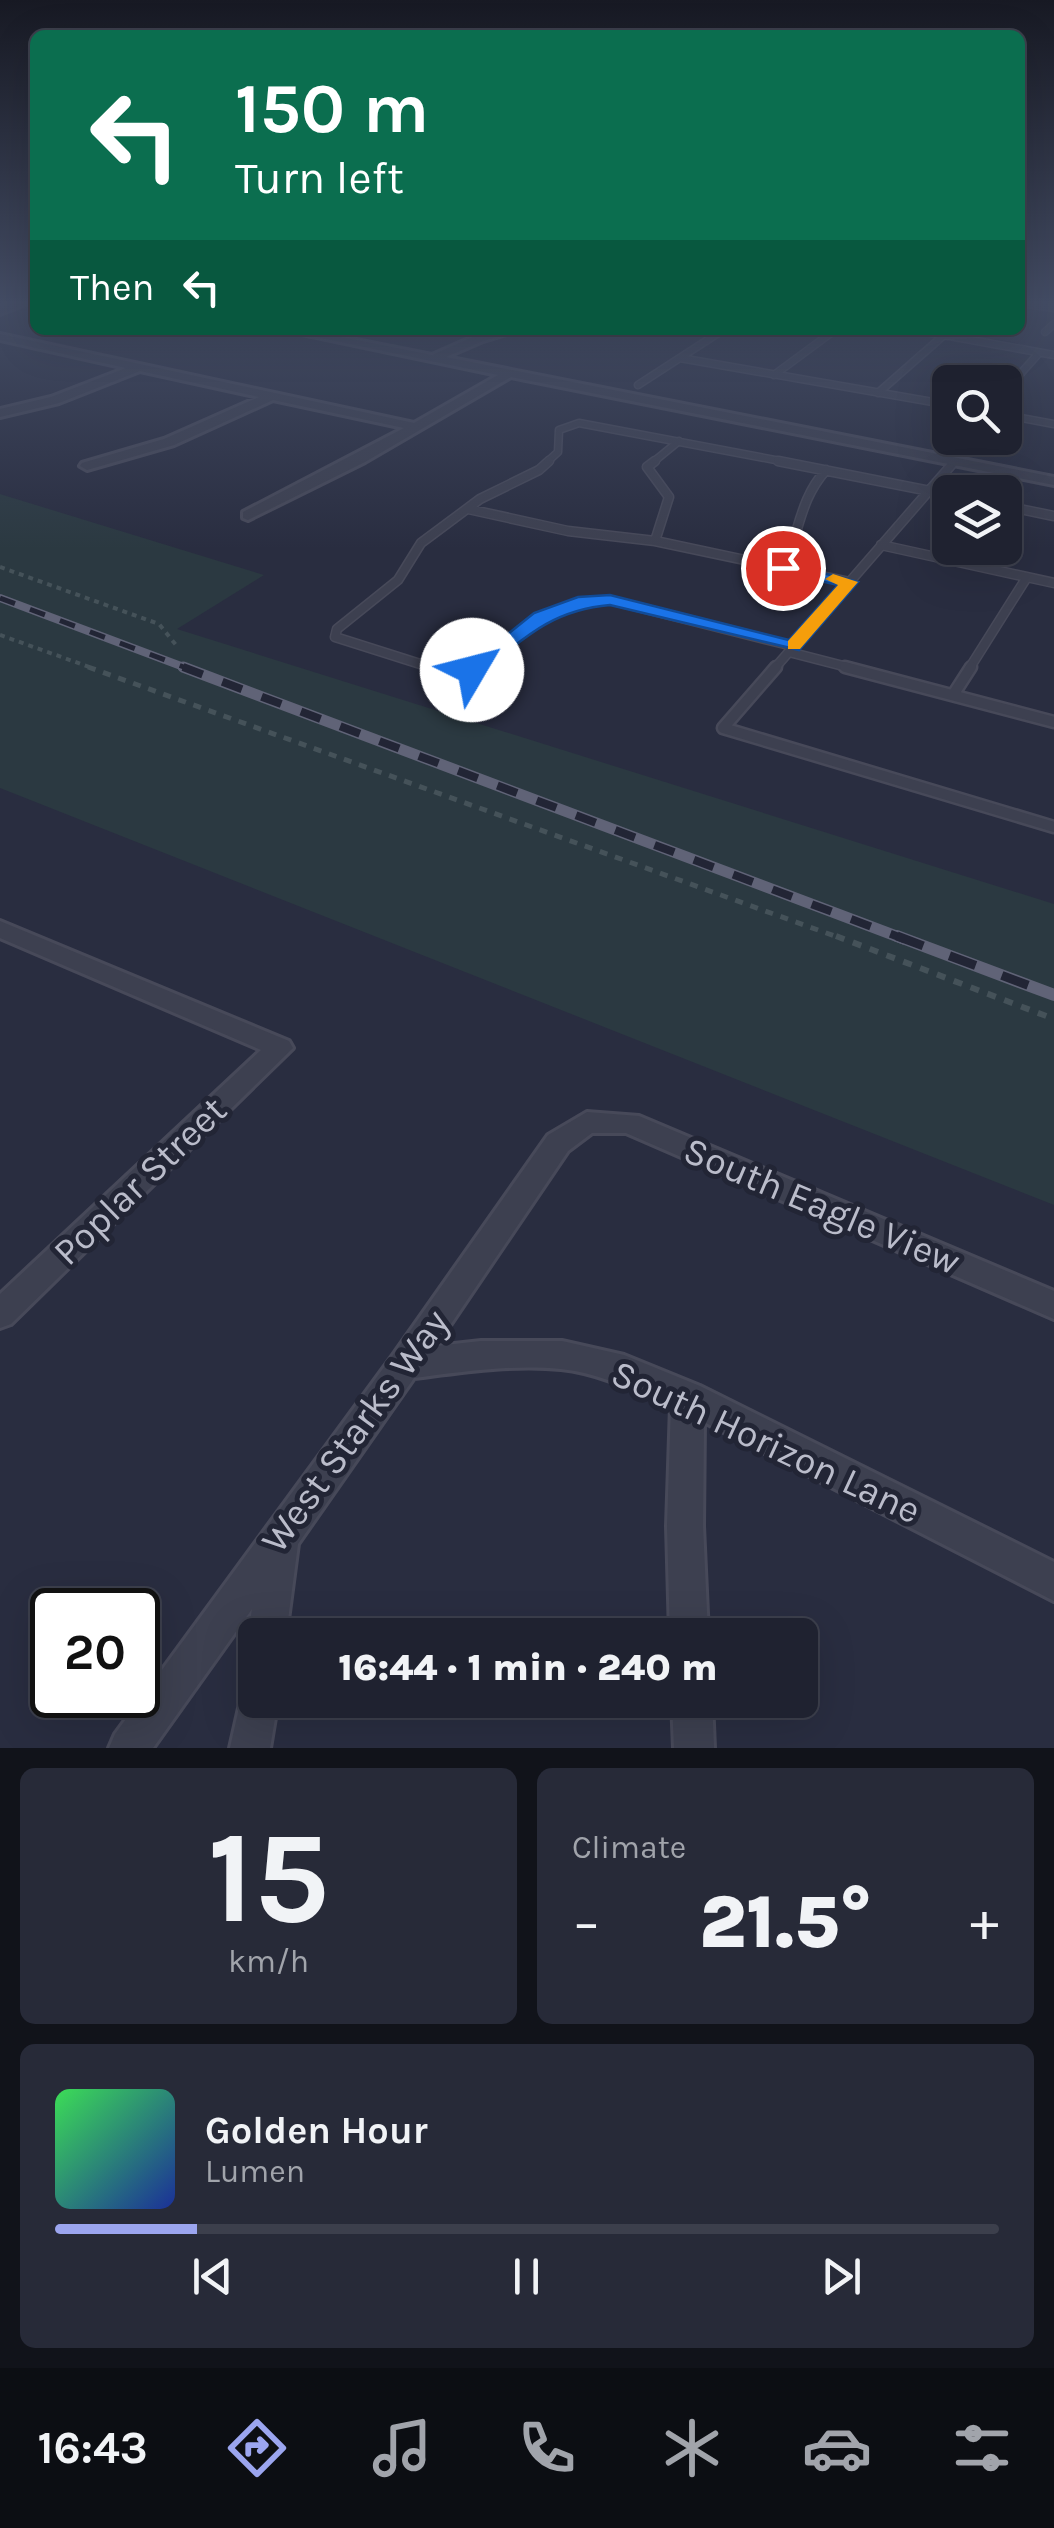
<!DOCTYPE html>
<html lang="en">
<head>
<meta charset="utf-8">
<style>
	body { margin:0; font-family:Karla,sans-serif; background:#272a38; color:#f1f3f6; height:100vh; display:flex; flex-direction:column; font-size:38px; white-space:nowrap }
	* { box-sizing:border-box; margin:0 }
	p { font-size:32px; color:#a1a4ab }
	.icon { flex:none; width:55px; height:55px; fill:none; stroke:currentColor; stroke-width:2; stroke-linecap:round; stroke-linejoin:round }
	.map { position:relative; height:1748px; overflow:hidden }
	.panel { display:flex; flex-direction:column; gap:20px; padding:20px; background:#11131a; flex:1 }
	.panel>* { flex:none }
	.banner { position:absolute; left:30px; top:30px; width:995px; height:305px; border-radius:15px; box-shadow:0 10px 40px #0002,0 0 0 2px #3c3f4c; background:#0b6e4f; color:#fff; overflow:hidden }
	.tools { position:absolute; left:932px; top:365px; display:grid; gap:20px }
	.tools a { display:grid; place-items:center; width:90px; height:90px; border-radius:15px; background:#1f2230; box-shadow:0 10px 40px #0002,0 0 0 2px #3c3f4c; font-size:50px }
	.speed { position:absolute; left:30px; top:1588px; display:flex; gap:20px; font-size:50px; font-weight:700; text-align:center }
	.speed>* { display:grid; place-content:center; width:130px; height:130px; border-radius:50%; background:#1f2230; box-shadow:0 10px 40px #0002,0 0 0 2px #3c3f4c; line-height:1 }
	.speed .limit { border:5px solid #111; border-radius:15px; background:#fff; color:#111 }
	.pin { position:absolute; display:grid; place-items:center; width:85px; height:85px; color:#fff; margin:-42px; border:5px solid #fff; border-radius:50%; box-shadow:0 2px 10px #0007 }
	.me { position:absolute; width:110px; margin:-55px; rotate:53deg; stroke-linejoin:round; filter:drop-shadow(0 0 8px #0008) }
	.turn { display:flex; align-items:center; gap:35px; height:210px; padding:0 40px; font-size:45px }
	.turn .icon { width:130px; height:130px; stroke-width:2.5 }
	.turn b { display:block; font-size:70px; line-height:85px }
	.then { display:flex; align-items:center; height:95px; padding:0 40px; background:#0003; gap:20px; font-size:38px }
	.big { font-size:75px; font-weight:800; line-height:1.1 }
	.panel .widget { flex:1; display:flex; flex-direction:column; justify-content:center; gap:15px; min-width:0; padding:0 35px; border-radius:15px; background:#272a38 }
	.panel .dial { align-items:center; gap:0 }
	.dial b { font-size:130px; line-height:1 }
	.song { display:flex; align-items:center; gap:30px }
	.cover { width:120px; height:120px; border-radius:15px; background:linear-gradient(135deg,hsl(130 70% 55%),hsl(230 70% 35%)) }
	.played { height:10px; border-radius:5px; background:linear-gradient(90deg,#9ba5ef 15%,#3c3f4c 15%) }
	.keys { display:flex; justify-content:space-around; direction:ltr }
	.heat { display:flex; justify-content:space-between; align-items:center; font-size:55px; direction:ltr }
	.panel .tiles { flex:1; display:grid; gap:20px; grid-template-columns:1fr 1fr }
	.widget:last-child { grid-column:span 2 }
	.trip { position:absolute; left:238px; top:1618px; width:580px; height:100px; border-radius:15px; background:#1f2230; box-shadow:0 10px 40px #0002,0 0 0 2px #3c3f4c; font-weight:800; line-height:100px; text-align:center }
	.menu { display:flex; height:160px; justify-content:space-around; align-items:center; background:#0c0e13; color:#a1a4ab }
	.menu .icon { width:70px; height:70px }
	.menu .current { color:#9ba5ef }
	.menu b { font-size:45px; color:#f1f3f6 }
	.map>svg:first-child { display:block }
</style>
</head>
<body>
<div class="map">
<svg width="1054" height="1748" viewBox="0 0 1054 1748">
	<rect width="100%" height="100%" fill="#292d40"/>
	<path fill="#2b3941" d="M0,494L264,575L177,629L1054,904V1205L0,788Z"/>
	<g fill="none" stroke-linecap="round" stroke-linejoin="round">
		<defs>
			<path id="lane-far2" d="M1027,304L1054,308
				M916,330L1054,355
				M1045,332L1054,324
				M680,358L950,405
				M774,375L835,330
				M638,385L723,330
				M1005,391L1039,353
				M878,393L944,335
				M1005,415L1054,424
				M546,463L558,452L559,430L579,423L791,463
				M652,463L679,441"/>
			<path id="lane-far1" d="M655,461L647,467L669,497L655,541
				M778,461L950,495
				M1005,506L1054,516
				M468,509L568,531L655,541L849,582
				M881,545L1054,583
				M783,568C800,532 799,500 826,470
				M789,652L855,669
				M436,669L335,637L337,629L398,580L421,543L480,499L539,470L549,461
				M468,669L485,662L541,617L578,603L610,600L793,646
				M774,669L954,462
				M969,669L1027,577"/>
			<path id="lane" d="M428,667L462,672L474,667
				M776,667L723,728L1054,827
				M845,667L1054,722
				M953,695L971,667"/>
			<path id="street" d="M10,304H26L0,314V307Z
				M283,330H306L432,355L475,336L520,330L483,341L446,357L1054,477V485L511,377L365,462L248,520L243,518V512L404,428L273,400L174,445L87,470L80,466L82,463L164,439L259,397L140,371L59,403L0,417V409L51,397L126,368L0,340V334L414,423L498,375Z
				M0,921L289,1041L293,1048L11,1324L0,1328V1294L261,1050L0,938Z
				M587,1112L639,1116L1054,1291V1319L626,1133H592L568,1151L436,1346L481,1341H562L624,1355L700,1386L1054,1562V1601L704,1422L703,1526L708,1635H670L667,1526L671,1406C636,1391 599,1373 561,1369C513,1364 462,1372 414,1378L298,1544L286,1635H255L253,1649L248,1635L252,1609L153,1748H109L115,1734L393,1355L548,1135Z
				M255,1681V1700H278L270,1748H230L244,1686Z
				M672,1700H712L714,1748H674Z"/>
		</defs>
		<use href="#lane-far2" stroke="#474959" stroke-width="9"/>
		<use href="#lane-far1" stroke="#474959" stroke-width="11"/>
		<use href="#lane" stroke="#474959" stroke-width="15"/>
		<use href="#street" stroke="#474959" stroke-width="6"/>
		<path stroke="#455259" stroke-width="4" stroke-dasharray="5 5" stroke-linecap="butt" d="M0,567L159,624L176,645
			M0,635L95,669"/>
		<path stroke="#455259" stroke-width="5" stroke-dasharray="8 8" stroke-linecap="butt" d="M88,667L843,939"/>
		<path stroke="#455259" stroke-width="6" stroke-dasharray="9 9" stroke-linecap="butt" d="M836,936L1054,1019"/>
		<use href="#lane-far2" stroke="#3d4050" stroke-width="6"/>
		<use href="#lane-far1" stroke="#3d4050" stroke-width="8"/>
		<use href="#lane" stroke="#3d4050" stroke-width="10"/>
		<use href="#street" fill="#3d4050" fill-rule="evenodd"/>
		<defs>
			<path id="rail-far2" d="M0,598L189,669"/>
			<path id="rail-far1" d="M183,667L904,939"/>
			<path id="rail" d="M897,936L1054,995"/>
		</defs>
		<use href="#rail-far2" stroke="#606377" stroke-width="8"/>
		<use href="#rail-far1" stroke="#606377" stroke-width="11"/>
		<use href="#rail" stroke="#606377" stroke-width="12"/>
		<use href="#rail-far2" stroke="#222535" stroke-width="5" stroke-dasharray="16" stroke-linecap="butt"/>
		<use href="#rail-far1" stroke="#222535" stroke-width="8" stroke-dasharray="21" stroke-linecap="butt"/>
		<use href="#rail" stroke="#222535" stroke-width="9" stroke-dasharray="28" stroke-linecap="butt"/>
	</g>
	<linearGradient id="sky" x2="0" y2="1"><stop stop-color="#171923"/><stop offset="0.55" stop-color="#434c64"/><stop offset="1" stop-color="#434c64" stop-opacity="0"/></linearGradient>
	<rect width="1054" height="549" fill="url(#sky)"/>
	<path fill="#1a73e8" stroke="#114b97" stroke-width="2.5" d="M783,563L858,582L799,650L610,605C551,610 523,639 479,674L472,675L463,670L534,613L578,597L610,595L789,640L838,585L777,571V564Z"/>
	<path fill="#f59e0b" d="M833,574L858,582L800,649H788V641L838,585L825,579Z"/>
	<g text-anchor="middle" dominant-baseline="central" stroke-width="10" stroke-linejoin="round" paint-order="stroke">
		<g font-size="38" fill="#babcca" stroke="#222535">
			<text transform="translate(140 1181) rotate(-44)">Poplar Street</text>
			<text transform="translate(822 1206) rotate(23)">South Eagle View</text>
			<text transform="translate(355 1431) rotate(-54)">West Starks Way</text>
			<text transform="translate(766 1442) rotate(25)">South Horizon Lane</text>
		</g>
	</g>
</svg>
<div class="tools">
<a><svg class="icon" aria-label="search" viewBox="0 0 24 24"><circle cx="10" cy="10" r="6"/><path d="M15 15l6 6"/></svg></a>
<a><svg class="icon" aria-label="layers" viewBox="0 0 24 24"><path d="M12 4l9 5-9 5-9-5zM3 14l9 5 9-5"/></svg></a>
</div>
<div class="speed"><div class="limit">20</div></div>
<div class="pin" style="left:783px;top:568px;background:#d93025"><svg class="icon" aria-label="arrive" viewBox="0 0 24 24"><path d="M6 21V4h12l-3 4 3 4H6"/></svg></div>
<svg class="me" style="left:472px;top:670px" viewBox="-20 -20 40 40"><circle r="19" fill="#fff"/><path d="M0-13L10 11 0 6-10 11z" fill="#1a73e8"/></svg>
<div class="trip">16:44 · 1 min · 240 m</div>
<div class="banner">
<div class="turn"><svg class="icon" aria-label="left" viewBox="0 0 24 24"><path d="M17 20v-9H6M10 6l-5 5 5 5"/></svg><div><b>150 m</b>Turn left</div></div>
<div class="then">Then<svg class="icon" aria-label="left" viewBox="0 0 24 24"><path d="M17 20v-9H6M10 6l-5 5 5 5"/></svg></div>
</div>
</div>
<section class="panel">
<div class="tiles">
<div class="widget dial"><b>15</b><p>km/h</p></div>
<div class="widget"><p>Climate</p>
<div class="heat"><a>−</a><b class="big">21.5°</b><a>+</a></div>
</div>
<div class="widget">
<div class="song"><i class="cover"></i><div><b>Golden Hour</b><p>Lumen</p></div></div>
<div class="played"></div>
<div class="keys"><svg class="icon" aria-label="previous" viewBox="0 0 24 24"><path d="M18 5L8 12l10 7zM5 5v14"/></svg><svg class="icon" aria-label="pause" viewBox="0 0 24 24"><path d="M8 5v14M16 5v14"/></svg><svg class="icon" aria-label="next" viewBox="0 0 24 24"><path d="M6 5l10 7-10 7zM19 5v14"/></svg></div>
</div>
</div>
</section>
<nav class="menu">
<b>16:43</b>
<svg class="icon current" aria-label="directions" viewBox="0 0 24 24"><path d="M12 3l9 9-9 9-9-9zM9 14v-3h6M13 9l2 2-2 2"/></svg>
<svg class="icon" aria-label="music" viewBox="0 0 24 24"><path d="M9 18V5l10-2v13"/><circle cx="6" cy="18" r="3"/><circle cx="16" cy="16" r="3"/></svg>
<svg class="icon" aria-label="phone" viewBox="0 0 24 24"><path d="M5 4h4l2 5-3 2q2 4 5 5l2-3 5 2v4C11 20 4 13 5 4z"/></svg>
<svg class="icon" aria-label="climate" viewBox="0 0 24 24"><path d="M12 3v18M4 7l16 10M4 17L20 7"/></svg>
<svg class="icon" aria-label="car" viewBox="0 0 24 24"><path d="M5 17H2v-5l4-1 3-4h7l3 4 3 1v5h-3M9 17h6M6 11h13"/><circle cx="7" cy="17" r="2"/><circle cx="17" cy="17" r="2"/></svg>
<svg class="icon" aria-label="filters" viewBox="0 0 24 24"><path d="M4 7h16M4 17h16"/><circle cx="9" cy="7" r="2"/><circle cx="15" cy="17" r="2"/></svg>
</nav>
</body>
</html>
